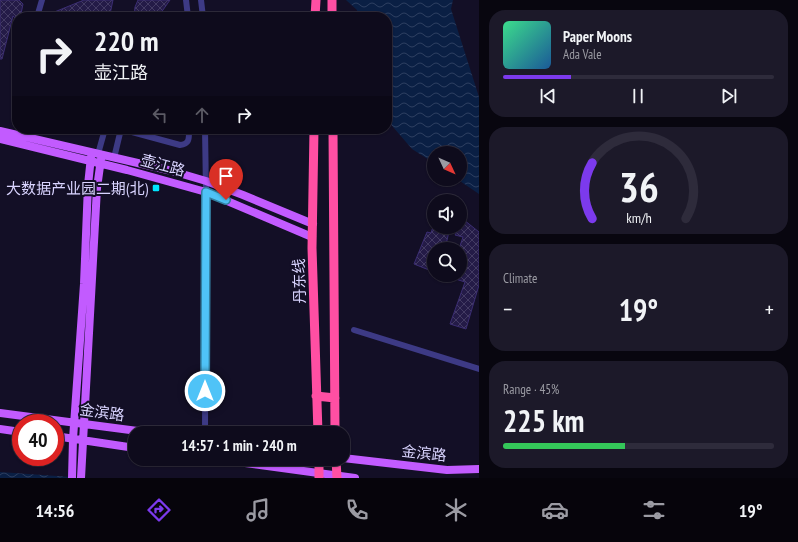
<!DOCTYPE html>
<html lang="en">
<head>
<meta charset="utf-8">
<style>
	body { margin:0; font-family:"PT Sans Narrow","Noto Sans SC",sans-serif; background:#1c1929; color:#f1f3f6; height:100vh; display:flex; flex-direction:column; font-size:15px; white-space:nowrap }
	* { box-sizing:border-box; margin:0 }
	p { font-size:13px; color:#9b9ba3 }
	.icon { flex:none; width:22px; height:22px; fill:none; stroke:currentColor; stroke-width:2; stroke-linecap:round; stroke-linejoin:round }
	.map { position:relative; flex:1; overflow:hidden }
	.drawer { display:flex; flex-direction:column; gap:10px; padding:10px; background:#08060f; width:319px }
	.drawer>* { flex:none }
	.top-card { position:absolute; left:12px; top:12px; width:380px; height:122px; border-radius:16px; box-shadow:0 1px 3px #0004,0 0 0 1px #2e2b3b; background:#0e0b1c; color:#f1f3f6; overflow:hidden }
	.needle { width:26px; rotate:134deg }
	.controls { position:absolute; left:427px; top:146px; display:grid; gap:8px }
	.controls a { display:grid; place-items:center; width:40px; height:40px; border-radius:50%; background:#0e0b1c; box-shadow:0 1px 3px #0004,0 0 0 1px #2e2b3b; font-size:20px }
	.speed { position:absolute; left:12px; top:414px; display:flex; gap:8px; font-size:20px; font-weight:700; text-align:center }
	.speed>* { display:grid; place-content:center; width:52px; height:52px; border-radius:50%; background:#0e0b1c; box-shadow:0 1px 3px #0004,0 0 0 1px #2e2b3b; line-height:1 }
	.speed .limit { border:6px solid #d22; background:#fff; color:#111 }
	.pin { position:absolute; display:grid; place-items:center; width:34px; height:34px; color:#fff; margin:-41px -17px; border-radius:50% 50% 50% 0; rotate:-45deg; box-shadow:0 0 4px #0007 }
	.pin .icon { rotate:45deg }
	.me { position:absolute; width:44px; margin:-22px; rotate:0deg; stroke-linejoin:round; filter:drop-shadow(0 0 3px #0008) }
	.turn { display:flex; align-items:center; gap:14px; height:84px; padding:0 16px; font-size:18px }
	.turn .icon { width:52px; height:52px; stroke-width:2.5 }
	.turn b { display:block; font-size:28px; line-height:34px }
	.lanes { display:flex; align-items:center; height:38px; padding:0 16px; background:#0003; justify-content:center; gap:20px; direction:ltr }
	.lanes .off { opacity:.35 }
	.big { font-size:30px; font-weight:800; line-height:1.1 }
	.drawer .card { flex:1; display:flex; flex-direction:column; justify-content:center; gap:6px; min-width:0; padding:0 14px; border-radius:16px; background:#1c1929 }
	.drawer .dial { align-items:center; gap:0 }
	.dial svg { height:104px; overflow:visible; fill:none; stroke:#2e2b3b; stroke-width:7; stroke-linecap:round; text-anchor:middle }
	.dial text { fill:#f1f3f6; stroke:none }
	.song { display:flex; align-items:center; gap:12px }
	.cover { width:48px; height:48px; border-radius:6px; background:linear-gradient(135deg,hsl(150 70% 55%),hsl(210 70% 35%)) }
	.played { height:4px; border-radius:2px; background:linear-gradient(90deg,#7c3aed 25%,#2e2b3b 25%) }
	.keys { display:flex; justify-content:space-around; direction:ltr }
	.heat { display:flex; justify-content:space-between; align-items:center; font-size:22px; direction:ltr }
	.charge { height:6px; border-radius:3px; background:linear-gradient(90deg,#34c759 45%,#2e2b3b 0) }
	.trip { position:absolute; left:128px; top:426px; width:222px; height:40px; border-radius:16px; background:#0e0b1c; box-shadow:0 1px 3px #0004,0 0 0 1px #2e2b3b; font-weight:800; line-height:40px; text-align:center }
	.dock { display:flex; height:64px; justify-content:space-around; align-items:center; background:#06040b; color:#9b9ba3 }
	.dock .icon { width:28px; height:28px }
	.dock .on { color:#7c3aed }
	.dock b { font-size:18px; color:#f1f3f6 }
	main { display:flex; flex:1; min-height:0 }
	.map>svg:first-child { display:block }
</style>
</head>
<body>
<main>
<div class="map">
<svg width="479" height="478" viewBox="0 0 479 478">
	<defs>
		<pattern id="water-waves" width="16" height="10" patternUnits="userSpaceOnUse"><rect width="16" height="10" fill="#0a1f44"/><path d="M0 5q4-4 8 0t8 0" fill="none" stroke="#2d3f60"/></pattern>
		<pattern id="building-cross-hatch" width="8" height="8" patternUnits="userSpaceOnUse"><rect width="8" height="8" fill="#241b47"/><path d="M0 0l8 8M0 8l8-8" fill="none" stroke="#433b63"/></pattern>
	</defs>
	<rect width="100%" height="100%" fill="#130f26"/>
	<path fill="url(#water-waves)" d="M346,0H453L451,9L479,97V194L457,179H460V153H434V163L412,149L387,120V17H358L357,10Z
		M0,472L85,478H0Z"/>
	<path fill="url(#building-cross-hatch)" stroke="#3b2d73" d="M0,0H19L23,4L21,14L16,19L13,16L2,59H0Z
		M84,0H113L110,14L102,17H42Z
		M138,0H170L158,17H134L135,7Z
		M464,220L479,232V285L466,329L450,324L465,282L446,276L460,275V249H459L463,237L455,235Z
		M433,227H450L445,249H434V272L414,264L427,232L431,233Z"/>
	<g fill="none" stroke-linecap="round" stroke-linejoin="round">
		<path stroke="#3d3a85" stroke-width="6" d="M186,0L188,17
			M201,0L203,17
			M37,17L42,0
			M121,129L180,145C190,144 189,138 189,129
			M98,154L105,129
			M114,158L121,129H120
			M354,330L479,369
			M205,433L206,192L205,129"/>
		<path stroke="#c25bff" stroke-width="8" d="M0,131L172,171L206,181L243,195L313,224
			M0,139L127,170L206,192L312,237
			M0,413L153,433
			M0,429L21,432
			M55,436L135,448
			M343,458L447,470L479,469
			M215,459L355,478
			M72,478L73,439L84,284L88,185L91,157
			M81,478L97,188L101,159"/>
		<path stroke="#ff4fa3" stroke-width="9" d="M332,0V17
			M315,17L316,0
			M314,129L312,248L318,433
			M333,129L335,433
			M316,396L335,398
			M336,459L337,478
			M319,478V459"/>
	</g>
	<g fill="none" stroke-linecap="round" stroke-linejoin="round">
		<defs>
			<path id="route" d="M205,391L206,192L226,200"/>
		</defs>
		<use href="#route" stroke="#337fa1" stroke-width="10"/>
		<use href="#route" stroke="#4fc3f7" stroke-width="7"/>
	</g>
	<rect fill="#00e5ff" stroke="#130f26" stroke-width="1.5" x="152" y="184" width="8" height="8" rx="2"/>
	<g text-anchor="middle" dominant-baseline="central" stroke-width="4" stroke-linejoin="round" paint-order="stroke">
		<g font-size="15" fill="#d9d4ff" stroke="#130f26">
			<text transform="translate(163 165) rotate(15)">壶江路</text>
			<text transform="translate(299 281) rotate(-91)">丹东线</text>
			<text transform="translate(102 412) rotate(8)">金滨路</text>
			<text transform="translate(424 453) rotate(6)">金滨路</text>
		</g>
		<g font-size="15" fill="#d9d4ff" stroke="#130f26" text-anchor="end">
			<text x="148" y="188">大数据产业园二期(北)</text>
		</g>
	</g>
</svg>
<div class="controls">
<a><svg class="needle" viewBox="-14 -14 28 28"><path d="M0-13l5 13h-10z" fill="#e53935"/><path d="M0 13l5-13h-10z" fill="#9b9ba3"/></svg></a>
<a><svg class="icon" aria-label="sound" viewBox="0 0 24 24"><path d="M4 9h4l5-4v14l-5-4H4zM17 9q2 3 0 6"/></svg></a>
<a><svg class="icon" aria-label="search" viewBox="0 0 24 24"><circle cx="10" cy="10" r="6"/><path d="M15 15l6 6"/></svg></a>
</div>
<div class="speed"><div class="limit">40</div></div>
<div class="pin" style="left:226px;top:200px;background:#d93025"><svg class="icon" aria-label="arrive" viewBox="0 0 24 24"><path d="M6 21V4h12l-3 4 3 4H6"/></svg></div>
<svg class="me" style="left:205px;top:391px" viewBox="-20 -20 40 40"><circle r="17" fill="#4fc3f7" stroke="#fff" stroke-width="3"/><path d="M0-11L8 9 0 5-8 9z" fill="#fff"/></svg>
<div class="trip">14:57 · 1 min · 240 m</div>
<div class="top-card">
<div class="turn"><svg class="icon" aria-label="right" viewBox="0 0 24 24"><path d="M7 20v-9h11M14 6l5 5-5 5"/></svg><div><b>220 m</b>壶江路</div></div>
<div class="lanes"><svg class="icon off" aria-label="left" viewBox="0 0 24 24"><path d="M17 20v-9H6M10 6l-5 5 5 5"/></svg><svg class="icon off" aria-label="ahead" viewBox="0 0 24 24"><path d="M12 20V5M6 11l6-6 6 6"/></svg><svg class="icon" aria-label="right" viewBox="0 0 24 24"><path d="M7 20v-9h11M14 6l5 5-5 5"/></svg></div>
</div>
</div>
<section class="drawer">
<div class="card">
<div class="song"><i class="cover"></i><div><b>Paper Moons</b><p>Ada Vale</p></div></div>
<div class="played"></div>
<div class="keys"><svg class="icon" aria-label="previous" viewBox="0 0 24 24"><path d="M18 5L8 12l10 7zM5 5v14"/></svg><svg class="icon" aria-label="pause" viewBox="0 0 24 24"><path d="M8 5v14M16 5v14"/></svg><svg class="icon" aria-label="next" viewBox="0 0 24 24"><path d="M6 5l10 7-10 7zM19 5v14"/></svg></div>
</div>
<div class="card dial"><svg viewBox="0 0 100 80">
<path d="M14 69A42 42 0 1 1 86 69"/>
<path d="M14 69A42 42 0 0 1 14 26" stroke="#7c3aed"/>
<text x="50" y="56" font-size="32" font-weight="700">36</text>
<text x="50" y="72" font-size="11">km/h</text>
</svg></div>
<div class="card"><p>Climate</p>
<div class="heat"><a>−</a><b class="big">19°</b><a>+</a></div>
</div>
<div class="card"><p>Range · 45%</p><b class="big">225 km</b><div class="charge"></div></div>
</section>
</main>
<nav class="dock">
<b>14:56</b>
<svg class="icon on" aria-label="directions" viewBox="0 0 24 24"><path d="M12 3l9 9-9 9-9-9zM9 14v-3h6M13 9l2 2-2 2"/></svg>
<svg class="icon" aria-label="music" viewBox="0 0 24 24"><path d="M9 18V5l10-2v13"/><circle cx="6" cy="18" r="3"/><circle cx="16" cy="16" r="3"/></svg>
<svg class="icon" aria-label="phone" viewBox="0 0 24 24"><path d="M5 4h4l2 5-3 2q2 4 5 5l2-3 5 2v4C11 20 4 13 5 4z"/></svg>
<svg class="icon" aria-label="climate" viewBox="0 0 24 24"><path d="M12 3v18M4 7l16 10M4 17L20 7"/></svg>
<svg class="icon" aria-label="car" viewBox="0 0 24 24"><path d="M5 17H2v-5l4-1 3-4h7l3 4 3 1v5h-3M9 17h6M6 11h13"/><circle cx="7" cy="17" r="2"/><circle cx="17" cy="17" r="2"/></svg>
<svg class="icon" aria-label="filters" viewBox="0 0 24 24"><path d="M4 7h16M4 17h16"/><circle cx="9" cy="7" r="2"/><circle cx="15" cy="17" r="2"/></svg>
<b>19°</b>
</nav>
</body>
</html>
